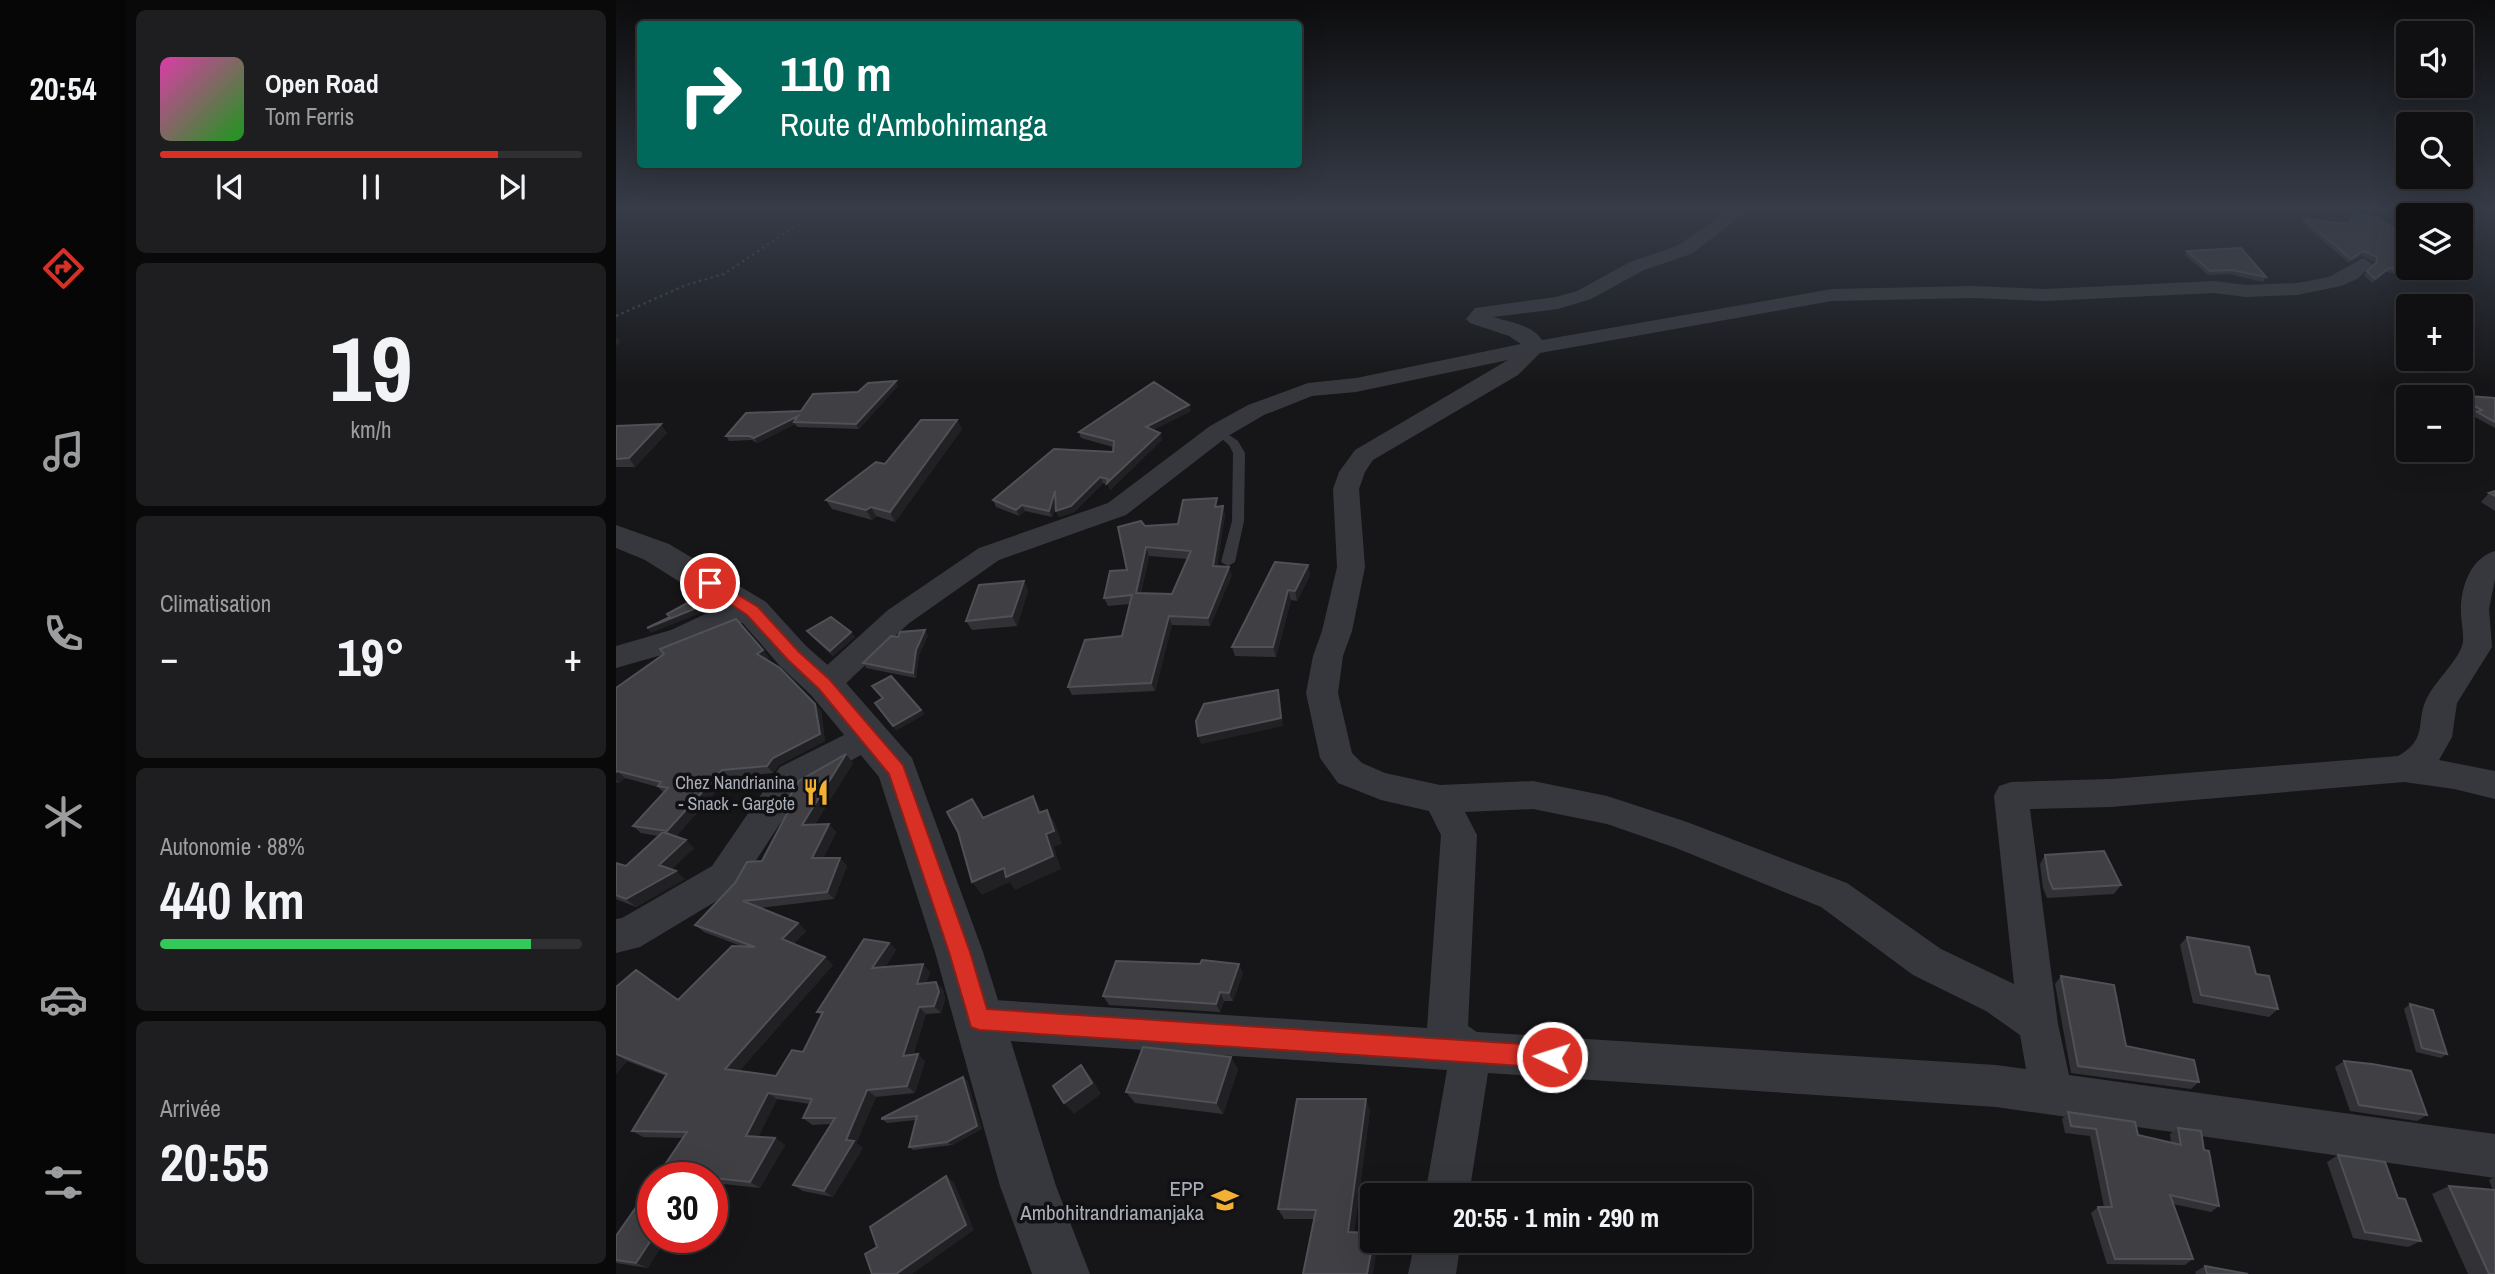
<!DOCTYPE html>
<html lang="fr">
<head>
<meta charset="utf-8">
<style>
	body { margin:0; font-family:"Archivo Narrow",sans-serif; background:#1e1e20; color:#f1f3f6; height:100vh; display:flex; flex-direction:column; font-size:26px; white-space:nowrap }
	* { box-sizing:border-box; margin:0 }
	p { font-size:23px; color:#9c9d9f }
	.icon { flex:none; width:38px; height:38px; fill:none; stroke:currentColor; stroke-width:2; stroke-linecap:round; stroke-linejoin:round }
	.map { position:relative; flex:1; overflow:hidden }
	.drawer { display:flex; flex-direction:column; gap:10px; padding:10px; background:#09090a; width:490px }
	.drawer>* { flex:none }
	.top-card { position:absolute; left:21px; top:21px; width:665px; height:147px; border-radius:7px; box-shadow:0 7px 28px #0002,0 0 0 2px #303032; background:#00695c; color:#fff; overflow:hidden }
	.fabs { position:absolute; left:1780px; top:21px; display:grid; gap:14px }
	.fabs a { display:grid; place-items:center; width:77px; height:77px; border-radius:7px; background:#101012; box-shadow:0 7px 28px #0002,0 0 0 2px #303032; font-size:35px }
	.speed { position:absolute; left:21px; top:1162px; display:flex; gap:14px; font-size:35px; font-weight:700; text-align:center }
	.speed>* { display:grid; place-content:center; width:91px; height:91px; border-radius:50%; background:#101012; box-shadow:0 7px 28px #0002,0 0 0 2px #303032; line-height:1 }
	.speed .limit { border:10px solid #d22; background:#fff; color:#111 }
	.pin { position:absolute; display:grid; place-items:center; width:60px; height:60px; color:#fff; margin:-30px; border:4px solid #fff; border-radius:50%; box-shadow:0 2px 7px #0007 }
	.me { position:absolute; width:77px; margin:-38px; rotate:274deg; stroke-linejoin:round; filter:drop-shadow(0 0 5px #0008) }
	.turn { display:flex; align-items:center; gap:24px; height:147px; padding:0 28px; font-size:32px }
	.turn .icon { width:91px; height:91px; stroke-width:2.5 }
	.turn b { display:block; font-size:49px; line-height:60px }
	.big { font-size:52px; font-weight:700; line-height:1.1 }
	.drawer .card { flex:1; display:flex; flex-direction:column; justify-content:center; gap:10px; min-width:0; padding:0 24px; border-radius:10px; background:#1e1e20 }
	.drawer .dial { align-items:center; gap:0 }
	.dial b { font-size:91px; line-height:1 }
	.song { display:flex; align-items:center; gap:21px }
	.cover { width:84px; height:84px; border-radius:10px; background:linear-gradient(135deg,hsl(320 70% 55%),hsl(120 70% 35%)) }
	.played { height:7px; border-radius:4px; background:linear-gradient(90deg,#d93025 80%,#303032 80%) }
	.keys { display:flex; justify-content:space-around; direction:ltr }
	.heat { display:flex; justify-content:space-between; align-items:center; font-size:38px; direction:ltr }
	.charge { height:10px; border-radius:5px; background:linear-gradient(90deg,#34c759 88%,#303032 0) }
	.trip { position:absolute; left:744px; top:1183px; width:392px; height:70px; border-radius:7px; background:#101012; box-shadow:0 7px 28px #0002,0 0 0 2px #303032; font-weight:700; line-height:70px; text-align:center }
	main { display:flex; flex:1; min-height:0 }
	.dock { display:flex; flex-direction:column; width:126px; justify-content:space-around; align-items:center; background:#060607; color:#9c9d9f }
	.dock .icon { width:49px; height:49px }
	.dock .on { color:#d93025 }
	.dock b { font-size:32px; color:#f1f3f6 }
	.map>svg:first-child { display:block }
</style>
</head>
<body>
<main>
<nav class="dock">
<b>20:54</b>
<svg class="icon on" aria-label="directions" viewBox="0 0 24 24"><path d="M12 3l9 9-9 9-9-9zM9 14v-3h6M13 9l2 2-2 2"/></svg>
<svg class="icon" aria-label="music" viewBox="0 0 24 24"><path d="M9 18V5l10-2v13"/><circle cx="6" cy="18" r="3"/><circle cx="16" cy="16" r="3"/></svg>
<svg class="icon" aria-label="phone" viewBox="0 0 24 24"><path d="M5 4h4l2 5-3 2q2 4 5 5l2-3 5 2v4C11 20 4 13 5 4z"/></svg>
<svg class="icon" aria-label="climate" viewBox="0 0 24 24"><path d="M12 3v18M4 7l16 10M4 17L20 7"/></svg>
<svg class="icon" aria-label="car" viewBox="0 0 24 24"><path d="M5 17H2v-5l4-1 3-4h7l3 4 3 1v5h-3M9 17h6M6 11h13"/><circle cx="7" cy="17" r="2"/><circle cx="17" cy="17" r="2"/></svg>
<svg class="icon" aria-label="filters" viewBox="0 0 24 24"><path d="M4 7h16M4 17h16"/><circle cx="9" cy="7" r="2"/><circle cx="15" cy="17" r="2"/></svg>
</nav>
<section class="drawer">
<div class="card">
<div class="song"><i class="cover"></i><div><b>Open Road</b><p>Tom Ferris</p></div></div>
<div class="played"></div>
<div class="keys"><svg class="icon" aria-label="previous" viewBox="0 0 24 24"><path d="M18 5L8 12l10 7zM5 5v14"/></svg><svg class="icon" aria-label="pause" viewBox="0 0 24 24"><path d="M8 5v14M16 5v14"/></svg><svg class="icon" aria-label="next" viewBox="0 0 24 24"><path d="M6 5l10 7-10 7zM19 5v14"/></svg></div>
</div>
<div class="card dial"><b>19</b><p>km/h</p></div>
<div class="card"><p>Climatisation</p>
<div class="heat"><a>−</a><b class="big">19°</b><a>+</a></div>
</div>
<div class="card"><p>Autonomie · 88%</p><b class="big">440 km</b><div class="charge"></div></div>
<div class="card"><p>Arrivée</p><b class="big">20:55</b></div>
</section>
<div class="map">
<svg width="1879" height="1274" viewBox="0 0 1879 1274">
	<rect width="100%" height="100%" fill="#161618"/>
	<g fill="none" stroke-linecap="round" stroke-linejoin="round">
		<path stroke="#3d3f44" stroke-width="2.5" stroke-dasharray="2.5 3.5" stroke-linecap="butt" d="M0,316L70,285L108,274L206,208"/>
		<path fill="#37383d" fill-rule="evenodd" d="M603,428L622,441L629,453L628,521L619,562L612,566L605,562L616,521L617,453L613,445L597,431Z"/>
		<path fill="#37383d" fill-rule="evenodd" d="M1116,208H1136L1075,254L1028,270L975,299L942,309L877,317C893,322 917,325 926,340L1216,289L1357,286L1429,289L1598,281L1630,285L1681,283L1713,277L1747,258L1757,264L1741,279L1725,286L1681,295L1630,297L1598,293L1429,301L1357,298L1216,301L924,353L902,375L757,460L749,472L743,489L749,567L736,631L727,656L722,693L736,753L746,763L769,773L824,785L917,781L991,796L1071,822L1231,883L1325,949L1398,984L1378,796L1383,786L1395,782L1495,779L1782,756C1814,738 1798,721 1812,696C1820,681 1841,661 1846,646C1849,637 1845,623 1845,613C1844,589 1854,558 1879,551V579L1873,609L1876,647L1841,703L1836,737L1823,760L1879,771V799L1838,789L1788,782L1495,807L1414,809L1442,1024L1453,1075L1879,1134V1178L1380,1107L872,1073L853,1195H809L831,1070L363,1039L349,1033L343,1019L349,1005L363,999L811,1028L825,835L813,811L765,800L722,783L704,758L690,693L697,656L706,631L721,567L717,489L723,472L739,450L892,360L740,392L696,396L648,415L612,436L510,515L383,560L292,624L220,693L209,697L198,693L193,685L198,677L272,610L363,548L492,503L594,426L632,405L692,383L740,378L905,344L893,336L854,323L850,319L859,308L940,297L961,291L1014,262L1061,246ZM917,809L991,824L1060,848L1205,907L1297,975L1370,1011L1404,1035L1410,1069L1380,1065L861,1032L852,1026L861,835L849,812Z
			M137,601L147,604L152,611L147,618L121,624L67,649L0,668V646L55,630L100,609Z
			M250,724L261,728L266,737L261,746L188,787L122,888L24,947L0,953V919L6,918L96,866L164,767Z
			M799,1241H845L840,1274H792Z"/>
		<path fill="#37383d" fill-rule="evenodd" d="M0,525L53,544L150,602L190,646L223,675L296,758L367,952L440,1186L474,1274H416L384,1186L319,952L263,777L195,695L164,666L124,620L29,560L0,548Z"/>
	</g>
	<path fill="#323236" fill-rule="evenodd" d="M1737,212L1800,273L1797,277L1770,272L1757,283L1748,276L1751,271L1759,264L1758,262L1746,256L1733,263L1686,223L1688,219L1732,224Z
		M1571,251L1650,277L1647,282L1613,274L1592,275L1569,255Z
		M282,386L243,429L181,427L179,424L141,443L136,440L113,441L110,436L242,392Z
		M1838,395L1879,398V428L1857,416L1860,413L1844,405V397H1836Z
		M575,411L537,430L546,440L494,490L492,485L487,483L458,512L443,517L440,511V506L436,517L409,511L403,516L380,507L377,500L497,452V447L465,438L463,432Z
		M341,420L346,429L279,522L260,516L256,520L216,509L210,500Z
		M0,426L51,433L19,467H0Z
		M1879,491V511L1865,502L1873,493Z
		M603,506L609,514L601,566L616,575L594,626L556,625L539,691L456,695L452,687L506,636L514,604L492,606L488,598L511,570L529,526L562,524ZM533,556L571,559L556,594L525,593Z
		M692,565L694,575L681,601L675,600L660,657L619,656L616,647Z
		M408,581L412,591L401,626L356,630L350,621Z
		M191,631L235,632L239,637L217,656L195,636Z
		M312,635L303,655L300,678L250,668L247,663L282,637Z
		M153,657L150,660L199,704L205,711L209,741L163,765L157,773L113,777L60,836L78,848L56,869L69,879L20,907L0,899V863L10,866L42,836L25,833L17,826L48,793L42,787L9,778L3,783L0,782V688Z
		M237,763L199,824H213L220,832L207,858H224L231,866L218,899L144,908L190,931L177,944L217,965L123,1071L160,1076L187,1052L205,1015L201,1012L273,943L280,950L269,967L314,972L310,983L327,989L329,999L325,1013L310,1014L297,1055L309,1061L299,1093L260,1097L240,1143L247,1148L217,1197L187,1191L177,1185L215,1124L196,1125L187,1118L194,1104L161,1099L142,1137L159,1138L169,1145L144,1188L98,1183L96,1186V1178L67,1138L27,1137L16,1131L50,1076L11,1061L0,1074V987L62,1000L125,946L88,932L79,925L146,861L172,811L168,806Z
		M1429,855L1505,885L1498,894L1431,898L1427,888L1424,864Z
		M1571,937L1640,974L1662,1009L1653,1017L1577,1003L1564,945Z
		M627,973L617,1001H608L604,1012L493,1005L487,996Z
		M1445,976L1510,1046L1583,1082L1575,1089L1455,1073L1439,984Z
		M1794,1004L1831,1054L1825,1058L1800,1052L1788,1009Z
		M1728,1061L1811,1115L1801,1121L1734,1111L1719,1067Z
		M622,1069L607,1114L519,1103L510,1092Z
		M351,1080L366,1129L336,1145L297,1150L293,1147L300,1120L271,1123L266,1119Z
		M754,1110L738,1232L762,1242L698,1219H668L662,1209Z
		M1452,1112L1522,1135L1555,1143L1554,1134L1562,1128L1588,1150L1603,1206L1595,1212L1557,1204L1577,1259L1569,1265L1491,1264L1475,1213L1482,1207H1488L1474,1136L1449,1133L1446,1119Z
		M1722,1155L1782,1198L1805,1241L1792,1247L1737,1238L1711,1162Z
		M1879,1177V1274H1852L1816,1194L1833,1186L1877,1190L1873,1180Z
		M0,1236L32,1268L0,1263Z
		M1589,1266L1632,1274H1580L1579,1272Z"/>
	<path fill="#212124" d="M1748,251L1746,256L1733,263L1735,259Z
		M1773,268L1770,272L1757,283L1759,279Z
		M0,336L4,342L0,346Z
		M280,381L282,386L243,429L240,424Z
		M573,405L575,411L532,433L530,427Z
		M182,416L178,422L179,424L141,443L138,438Z
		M341,420L346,429L279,522L274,512Z
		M45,424L51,433L19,467L13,458Z
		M544,433L546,440L494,490L491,483Z
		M484,477L487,483L458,512L443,517L440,511Z
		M439,491L442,497L436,517L433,511Z
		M406,505L409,511L403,516L400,510Z
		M607,506L609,514L600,574L597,566Z
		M255,507L260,516L256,520L250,510Z
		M530,547L533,556L523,601L520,593Z
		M692,565L694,575L681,601L679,591Z
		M613,567L616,575L594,626L592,618Z
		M408,581L412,591L401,626L396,616Z
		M672,590L675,600L660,657L657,647Z
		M83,607L87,612L35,633L31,628Z
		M553,616L556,625L539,691L535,683Z
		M309,630L312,635L303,655L300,678L297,673L300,650Z
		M235,632L239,637L217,656L214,651Z
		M147,650L153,657L147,661L141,654Z
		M662,690L664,698L667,726L585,744L582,736Z
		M199,704L205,711L209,741L163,765L157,773L151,766Z
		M305,710L309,714L280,731L277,726Z
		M230,754L237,763L193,833L186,825Z
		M106,770L113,777L59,838L51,831Z
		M1,771L9,778L3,783L0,780V772Z
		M417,796L425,810L431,826L423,813Z
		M431,810L439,823L446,844L438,847L445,869L399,890L394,882L366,895L356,882L388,868L430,834Z
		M213,824L220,832L203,866L196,858Z
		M70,840L78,848L52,873L43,865Z
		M224,858L231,866L218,899L211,892Z
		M60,871L69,879L20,907L10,899Z
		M182,923L190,931L174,947L166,939Z
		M273,943L280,950L264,976L256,968Z
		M209,957L217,965L119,1076L109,1069Z
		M307,964L314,972L308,991L301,984Z
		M623,964L627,973L617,1001L613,993Z
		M320,982L327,989L329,999L325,1013L318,1006Z
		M604,992L608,1001L604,1012L600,1004Z
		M303,1007L310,1014L295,1063L287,1056Z
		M0,1054L11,1061L0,1074Z
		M302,1054L309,1061L299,1093L291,1086Z
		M615,1057L622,1069L607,1114L600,1103Z
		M465,1065L475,1077L485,1094L458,1114L448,1103Z
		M347,1077L351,1080L366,1129L336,1145L331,1142Z
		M251,1090L260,1097L240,1143L247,1148L217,1197L208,1191Z
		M152,1093L161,1099L140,1142L130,1136Z
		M750,1099L754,1110L737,1241L732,1232Z
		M159,1138L169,1145L144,1188L134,1182Z
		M330,1176L338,1182L358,1230L296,1274H280Z
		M37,1237H52L32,1268L20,1263Z
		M757,1241H761L762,1242L757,1274H751Z"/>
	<path fill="#3f3f44" stroke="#4f5156" stroke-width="2" fill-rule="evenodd" d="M1737,212L1763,218L1792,239V268H1799L1800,273L1773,268L1759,279L1751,271L1761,262V257L1748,251L1735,259L1688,219L1733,224Z
		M1625,248L1650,277L1615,270L1594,271L1571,251Z
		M280,381L240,424L178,422L182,416L138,438L133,436H110L130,413L185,411L197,394L242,392L252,383Z
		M538,382L573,405L530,427L544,433L491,483L492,479L484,477L455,506L440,511L439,491L433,511L406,505L400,510L377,500L438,449L497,452L498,441L463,432Z
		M1838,395L1879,398V422L1861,412L1866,410Z
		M305,420H341L274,512L255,507L250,510L210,500L260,462L269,464Z
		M45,424L13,458L0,459V426Z
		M1879,491V496L1873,493Z
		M601,498L599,507L607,506L597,566L613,567L592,618L553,616L535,683L452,687L469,640L506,636L516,595L488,598L494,571L511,570L502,527L525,521L529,526L562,524L567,500ZM530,547L575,551L556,594L520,593Z
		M659,562L692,565L679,591L672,590L657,647H616Z
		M408,581L396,616L350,621L363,585Z
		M75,601L83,607L31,628L54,617L51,614Z
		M215,617L235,632L214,651L191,631Z
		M120,619L147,650L141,654L164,668L199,704L204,734L157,758L151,766L106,770L51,831L17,826L52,788L42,786L45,782L1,771L0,772V688L48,654L44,649Z
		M309,630L300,650L297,673L247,663L275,636L282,637L284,632Z
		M275,676L305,710L277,726L259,703L267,698L256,686Z
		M662,690L665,718L582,736L580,721L588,704Z
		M230,754L186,825L213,824L196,858H224L211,892L127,901L182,923L166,939L209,957L109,1069L160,1076L176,1050L187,1052L207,1012H201L248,939L273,943L256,968L307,964L301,984L320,982L323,992L318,1006L303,1007L287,1056L302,1054L291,1086L251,1090L230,1140L238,1141L208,1191L177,1185L219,1118H187L196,1099L152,1093L130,1136L159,1138L134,1182L88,1177L40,1178L71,1132L16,1131L51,1074L0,1054V987L20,970L62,1000L116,946L139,947L79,925L119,883L131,862L146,861L175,806H168L183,781Z
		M417,796L423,813L431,810L438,831L430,834L437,856L390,877L388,868L356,882L342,832L331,812L356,799L367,818Z
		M47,832L70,840L43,865L60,871L10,899L0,895V863L10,866Z
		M1488,851L1505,885L1437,889L1433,879L1429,855Z
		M1571,937L1633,947L1640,974L1653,976L1662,1009L1585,995Z
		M586,960L623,964L613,993L604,992L600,1004L487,996L500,961L584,964Z
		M1445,976L1498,985L1510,1046L1578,1060L1583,1082L1462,1066Z
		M1794,1004L1817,1010L1831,1054L1806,1048Z
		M527,1047L615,1057L600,1103L510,1092Z
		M1728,1061L1756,1064L1795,1071L1811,1115L1743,1105Z
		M465,1065L476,1083L448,1103L437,1086Z
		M347,1077L361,1126L331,1142L293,1147L301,1116L266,1119V1118Z
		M681,1099H750L732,1232L756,1233L757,1241L751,1274H687L700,1210L662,1209Z
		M1452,1112L1519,1122L1522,1135L1565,1145L1562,1128L1585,1131L1588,1150L1593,1151L1603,1206L1554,1195L1577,1259H1499L1482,1207H1496L1480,1129L1455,1126Z
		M1722,1155L1769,1162L1782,1198L1789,1199L1805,1241L1749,1232Z
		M330,1176L350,1225L280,1274H256L249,1254L261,1247L254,1227Z
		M37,1183V1237L20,1263L0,1260V1236Z
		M1833,1186L1879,1190V1274H1873Z
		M1589,1266L1632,1274H1591Z"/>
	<linearGradient id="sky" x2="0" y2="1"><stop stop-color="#0c0c0d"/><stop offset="0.54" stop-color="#363c48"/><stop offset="1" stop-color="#363c48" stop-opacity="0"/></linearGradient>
	<rect width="1879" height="386" fill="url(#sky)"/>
	<path fill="#d93025" stroke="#8d1f18" stroke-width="2" d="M94,578L142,607L183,652L214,680L287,765L354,952L371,1009L936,1046L944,1049L947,1057L944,1064L936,1068L363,1030L355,1027L333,952L273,774L203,689L172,660L131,615L89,587L86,583L89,579Z"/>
	<defs>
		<symbol id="restaurant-bare" viewBox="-9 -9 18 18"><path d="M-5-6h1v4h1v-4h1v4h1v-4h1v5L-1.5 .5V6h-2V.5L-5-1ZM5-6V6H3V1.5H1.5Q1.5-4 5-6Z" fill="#f2b134" stroke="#111113" stroke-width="2.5" paint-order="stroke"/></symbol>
		<symbol id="school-bare" viewBox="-9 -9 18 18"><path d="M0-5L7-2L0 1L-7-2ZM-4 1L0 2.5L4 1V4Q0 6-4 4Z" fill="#f2b134" stroke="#111113" stroke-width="2.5" paint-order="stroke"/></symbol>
	</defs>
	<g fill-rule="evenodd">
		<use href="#restaurant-bare" x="181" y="773" width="38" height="38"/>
		<use href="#school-bare" x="590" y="1181" width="38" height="38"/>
	</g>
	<g text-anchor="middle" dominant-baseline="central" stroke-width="7" stroke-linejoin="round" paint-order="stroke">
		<g font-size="18" fill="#a8adb8" stroke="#111113" text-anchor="end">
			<text x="179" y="782">Chez Nandrianina<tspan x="179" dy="21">- Snack - Gargote</tspan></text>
		</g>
		<g font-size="21" fill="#a8adb8" stroke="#111113" text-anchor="end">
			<text x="588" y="1188">EPP<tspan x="588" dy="24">Ambohitrandriamanjaka</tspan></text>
		</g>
	</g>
</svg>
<div class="fabs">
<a><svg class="icon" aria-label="sound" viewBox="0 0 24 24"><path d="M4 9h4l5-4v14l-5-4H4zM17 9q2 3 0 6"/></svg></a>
<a><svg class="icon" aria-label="search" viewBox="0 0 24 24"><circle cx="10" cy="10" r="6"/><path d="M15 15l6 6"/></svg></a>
<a><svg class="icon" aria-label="layers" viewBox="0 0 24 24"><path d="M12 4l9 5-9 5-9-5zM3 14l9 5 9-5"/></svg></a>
<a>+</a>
<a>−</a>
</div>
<div class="speed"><div class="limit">30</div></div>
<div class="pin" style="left:94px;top:583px;background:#d93025"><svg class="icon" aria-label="arrive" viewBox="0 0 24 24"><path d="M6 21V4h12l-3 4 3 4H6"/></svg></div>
<svg class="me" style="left:936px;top:1057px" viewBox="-20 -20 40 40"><circle r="17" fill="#d93025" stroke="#fff" stroke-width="3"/><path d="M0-11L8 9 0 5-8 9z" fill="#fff"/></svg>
<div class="trip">20:55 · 1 min · 290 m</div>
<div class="top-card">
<div class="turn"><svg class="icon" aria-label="right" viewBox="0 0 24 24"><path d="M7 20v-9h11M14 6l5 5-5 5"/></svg><div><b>110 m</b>Route d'Ambohimanga</div></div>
</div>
</div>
</main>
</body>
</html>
